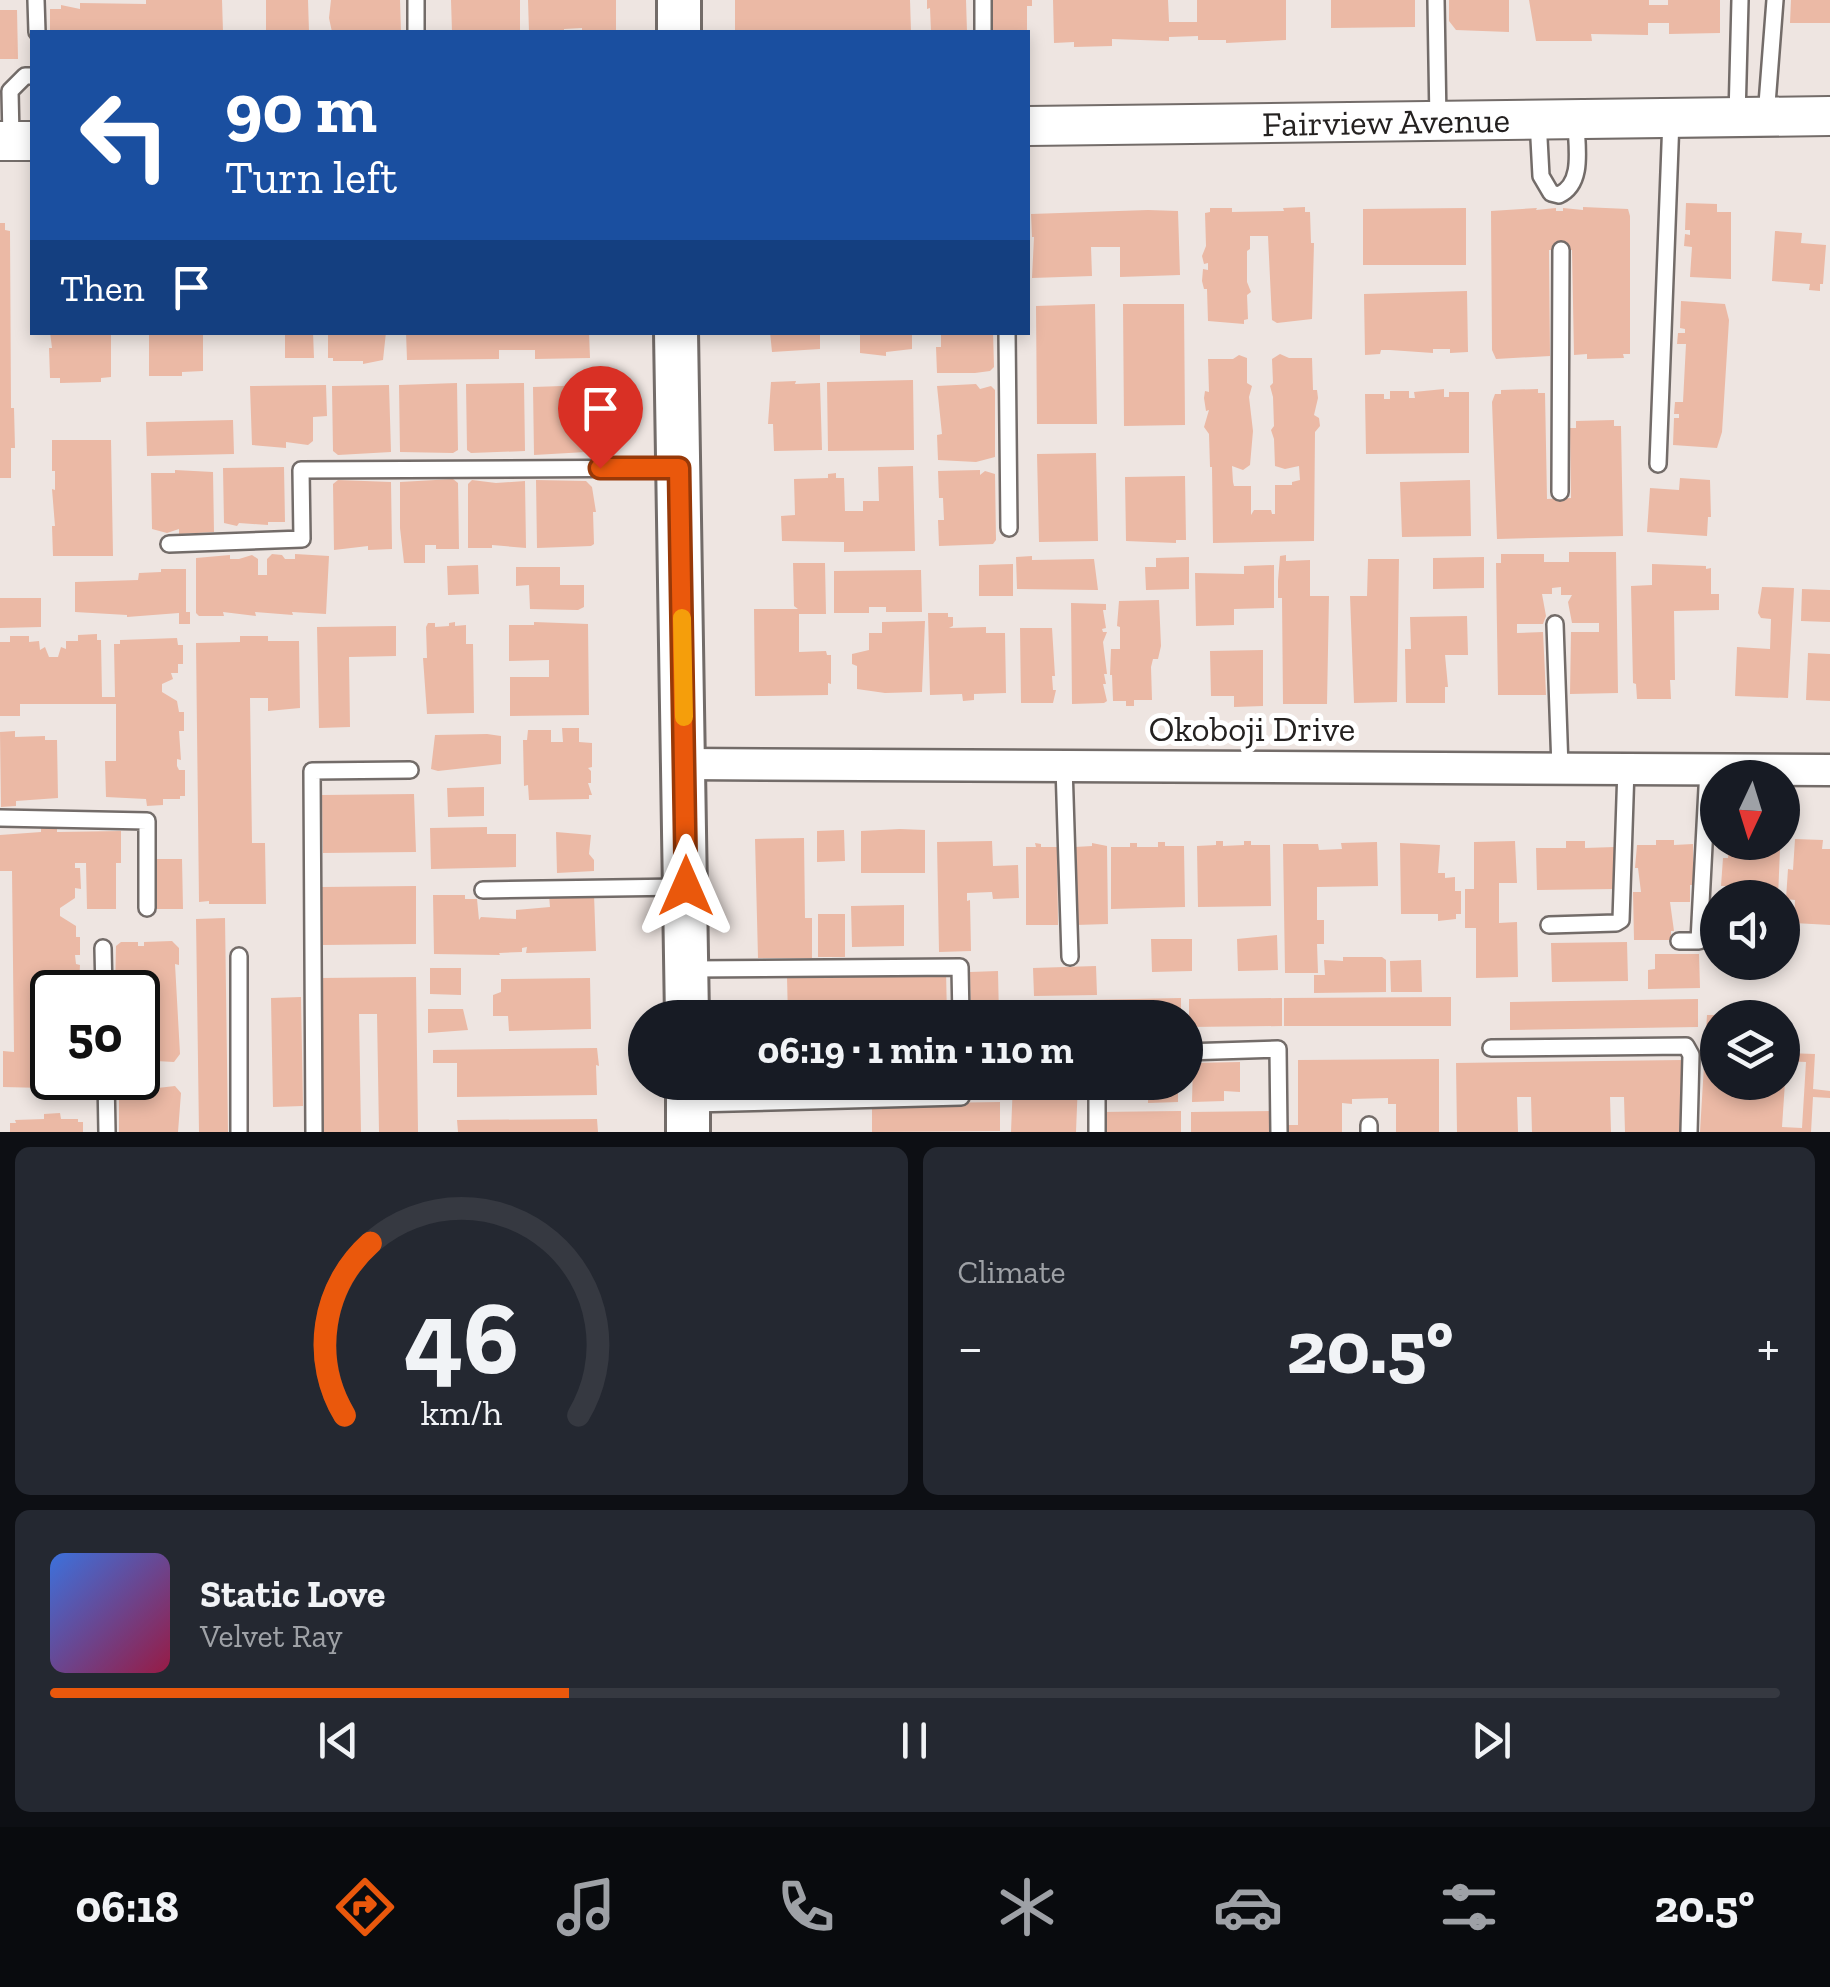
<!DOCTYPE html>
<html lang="en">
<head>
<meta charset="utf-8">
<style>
	body { margin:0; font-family:"Zilla Slab",serif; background:#242831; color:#f1f3f6; height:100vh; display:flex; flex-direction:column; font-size:38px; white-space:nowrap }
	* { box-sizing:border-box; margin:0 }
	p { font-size:32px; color:#9ea1a6 }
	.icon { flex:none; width:55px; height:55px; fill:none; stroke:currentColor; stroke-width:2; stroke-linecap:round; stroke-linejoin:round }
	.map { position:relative; height:1132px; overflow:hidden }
	.side { display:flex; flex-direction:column; gap:15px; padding:15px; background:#0d0f14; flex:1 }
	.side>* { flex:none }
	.banner { position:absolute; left:30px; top:30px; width:1000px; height:305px; border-radius:0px; box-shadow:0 5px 15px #0003; background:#1a4fa0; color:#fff; overflow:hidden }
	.needle { width:65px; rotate:184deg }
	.fabs { position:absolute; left:1700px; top:760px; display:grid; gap:20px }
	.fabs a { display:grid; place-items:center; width:100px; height:100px; border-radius:50%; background:#171b24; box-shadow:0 5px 15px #0003; font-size:50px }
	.speed { position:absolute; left:30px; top:970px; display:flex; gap:20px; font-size:50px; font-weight:700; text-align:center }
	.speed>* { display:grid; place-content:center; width:130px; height:130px; border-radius:50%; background:#171b24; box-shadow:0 5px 15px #0003; line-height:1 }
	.speed .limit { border:5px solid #111; border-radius:15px; background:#fff; color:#111 }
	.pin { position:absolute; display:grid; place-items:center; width:85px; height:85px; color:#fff; margin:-102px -42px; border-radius:50% 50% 50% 0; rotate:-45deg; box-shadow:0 0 10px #0007 }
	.pin .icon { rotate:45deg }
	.me { position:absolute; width:110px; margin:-55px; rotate:0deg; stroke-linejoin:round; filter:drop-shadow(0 0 8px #0008) }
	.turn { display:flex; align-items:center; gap:35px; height:210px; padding:0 30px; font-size:45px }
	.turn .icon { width:130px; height:130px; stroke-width:2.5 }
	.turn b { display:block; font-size:70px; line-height:85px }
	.then { display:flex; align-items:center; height:95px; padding:0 30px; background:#0003; gap:20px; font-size:38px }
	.big { font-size:75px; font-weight:700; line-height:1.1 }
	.side .tile { flex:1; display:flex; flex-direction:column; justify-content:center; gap:15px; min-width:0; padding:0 35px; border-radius:15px; background:#242831 }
	.side .dial { align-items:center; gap:0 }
	.dial svg { height:260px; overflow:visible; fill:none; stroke:#363941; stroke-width:7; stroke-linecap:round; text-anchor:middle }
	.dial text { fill:#f1f3f6; stroke:none }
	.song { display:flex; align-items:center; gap:30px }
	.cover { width:120px; height:120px; border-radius:15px; background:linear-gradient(135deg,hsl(220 70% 55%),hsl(340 70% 35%)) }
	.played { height:10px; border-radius:5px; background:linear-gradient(90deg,#ea580c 30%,#363941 30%) }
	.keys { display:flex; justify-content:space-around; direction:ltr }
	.heat { display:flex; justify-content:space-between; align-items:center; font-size:55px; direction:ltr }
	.side .tiles { flex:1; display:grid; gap:15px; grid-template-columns:1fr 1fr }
	.tile:last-child { grid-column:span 2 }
	.trip { position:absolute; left:628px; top:1000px; width:575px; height:100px; border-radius:50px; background:#171b24; box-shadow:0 5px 15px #0003; font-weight:700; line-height:100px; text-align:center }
	.tabs { display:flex; height:160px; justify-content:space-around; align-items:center; background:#090b0e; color:#9ea1a6 }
	.tabs .icon { width:70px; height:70px }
	.tabs .selected { color:#ea580c }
	.tabs b { font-size:45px; color:#f1f3f6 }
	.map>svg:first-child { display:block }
</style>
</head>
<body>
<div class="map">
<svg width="1830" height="1132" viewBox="0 0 1830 1132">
	<rect width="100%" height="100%" fill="#eee5e1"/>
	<path fill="#ebb9a5" d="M146,0H222L223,32H50V9H61V5L80,9V3L146,4Z
		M266,0H308L309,32H266Z
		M331,0H400L401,32H332L329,18Z
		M451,0H520V32H452Z
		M528,0H616V32H582V28L564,29V32H529Z
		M735,0H910L911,32H735Z
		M927,0H966L967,32H931L930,8L927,9Z
		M992,0H1032V6H1027V32H992Z
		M1053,0H1168L1169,22H1197V0H1286V40L1226,43V40H1198V36L1169,37V41L1112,39V46L1074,47V42L1054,43Z
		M1331,0H1415V27L1331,28Z
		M1449,0H1509V32L1456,30L1449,21Z
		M1529,0H1649V5H1668V0H1720V33L1669,34V23H1648V35L1591,34L1592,41H1536Z
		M1791,0H1830V23H1790Z
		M0,10H17L18,59H0Z
		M1686,203L1717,204V212H1731V279L1690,277L1692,247L1684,246L1685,234L1690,235V230H1685Z
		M1305,207V212H1310L1311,243H1314L1312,319L1277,323L1272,320L1268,236H1250V249L1247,251V282L1251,292L1247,295L1248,319L1244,320V324L1208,321L1207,289H1204L1202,281L1203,269L1208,270V263L1204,264L1202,256L1206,246L1205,213L1210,212V208H1232V212L1284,211L1283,208Z
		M1583,207L1628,209L1630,216V354H1623L1624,358L1587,359V354L1574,355L1572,250H1549L1550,356L1496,359L1492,350L1491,211L1537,208L1536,210L1556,208V211H1563V208L1583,210Z
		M1466,208V265H1363V209Z
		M1148,210L1178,211L1180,275L1120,277V247H1091L1092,276L1032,278L1034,237H1032L1031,214Z
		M0,223H5V230L10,231L11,408H14L15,448H11V478H0Z
		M1775,231L1802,233L1801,243L1826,245L1823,284H1820V291L1809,290L1810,284L1772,281Z
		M1467,291L1468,352L1450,353V349H1433V353L1390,350H1381L1380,354L1365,355L1364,294Z
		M1681,301L1725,304L1729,320L1722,432L1717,448L1673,445L1674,418H1679V414H1674L1675,402H1683L1686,344H1677L1678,333H1685V329L1680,328Z
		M1095,304L1097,424H1037L1036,306Z
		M1123,304H1184L1185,425L1124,426Z
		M50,332H111V377L101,378V382L60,383V378H50L49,348H52Z
		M149,332H203V371L182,372V376H149Z
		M285,332H313L314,358H285Z
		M328,332H386L383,360L363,364V361H333V358H328Z
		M406,332H589L590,358L535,359V350H499V359L407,360Z
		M770,332H820V349L772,352Z
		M860,332H912V349L886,352V356L860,353Z
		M941,332H993L994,367L990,371L975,373H937L936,347H941Z
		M1280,354L1289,358H1312L1313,390H1317L1318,398L1314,415L1319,418L1320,426L1315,432L1314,541L1213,543L1212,467H1210L1209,434L1204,427L1209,410L1206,411L1204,398L1205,391L1209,392L1208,359H1233L1239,355L1247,358V383L1252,386L1249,397L1253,431L1250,465L1243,470L1232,466L1233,482L1234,486H1251V515L1254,510H1271L1272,514H1275V485H1292V482L1300,480L1299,466L1285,469L1275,466L1274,439L1271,430L1274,426L1273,397L1270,386L1273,383L1272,359Z
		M913,380L914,450L828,451L827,382Z
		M796,381L795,384L820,383L822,450L774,451L773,424H768L771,382Z
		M457,383L458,450L453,453L400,452L399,385Z
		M524,383L525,451L471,453L467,450L466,384Z
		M976,384L980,389L991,386L995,390V457L976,462L938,460L937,435L942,434L937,386Z
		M326,385L327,416L313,417V441L308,445L286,442V448L252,445L250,386Z
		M389,385L391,452L338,455L333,451L332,386Z
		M591,385V420H595L592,446L586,452L534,455L533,387Z
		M1444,389V397H1449V392H1469V453L1366,454L1365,394H1384V399H1390V391H1409V398H1415L1414,392Z
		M1538,389V393H1545L1547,499L1571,498L1570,428H1576V421L1614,420V426H1621L1623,536L1497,539L1492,402L1495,394H1501V390Z
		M233,420L234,454L147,456L146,422Z
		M52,440H111L113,556H53L52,526H55L52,489L55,490V471H52Z
		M1096,453L1098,541L1039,542L1037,454Z
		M913,466L915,551L844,552V542L782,541L781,516L795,515L794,479L828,478V474L836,473V478H844L845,511H863V501H879L878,467Z
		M284,467L285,522H268V525L239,523L237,526L224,523L223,468Z
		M175,470L213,472L214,532L179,534V529L167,533L152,529L151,473H175Z
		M980,470V475L985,471L995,474L996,540L993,544L939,546L938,520H944L943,498H939L938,471Z
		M1185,476L1186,540H1176V543L1126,541L1125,477Z
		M1680,478L1710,480L1711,517H1708L1707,536L1647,532L1650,488L1679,490Z
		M453,479L458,483L459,549H436V545H425V563H404L400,528V482Z
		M338,480L391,482L392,549L368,550V546L334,550L333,484Z
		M472,480L496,483L525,481L526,548L492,545V548H468V484Z
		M536,480L586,481L592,487L596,512H593L594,544L591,546L537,548Z
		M1470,480L1471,536L1402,537L1400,482Z
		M1569,552H1616L1618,693L1570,694L1571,632H1599V623H1572L1568,602L1572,595H1561V587L1552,588V594H1542L1546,616L1543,624H1517V633L1543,632L1546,695H1498L1496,563H1501V554H1544V562H1569Z
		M272,554L282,555L285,559H295V554L329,556L326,614L292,612L293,615L255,612L256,616L223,612L224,616H199L196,613V558L230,555V559H239L252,555L258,559V575H267V559Z
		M1286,555V561L1310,560V596H1329L1327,704H1283L1282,598H1278V581L1280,556Z
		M1032,556V560L1094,559L1098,590L1017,589L1016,557Z
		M1189,557V589L1146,590L1145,567H1156V558Z
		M1484,557V588L1433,589V558Z
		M1368,559H1399L1397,702L1354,703L1350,596H1367Z
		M793,563H825L826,614H799V652L826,651L827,655H831V684L828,683V695L755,696L754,609H798L794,606Z
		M1013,564V596H979V565Z
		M1652,564L1706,566V569L1711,568V594H1719V610L1674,611L1675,680H1670L1671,699H1637L1636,684L1633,683L1631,586L1652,585Z
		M478,565L479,594L448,595L447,566Z
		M1274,565V608L1234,609V625L1196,626L1195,573L1244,574V566Z
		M516,567H560V585H584V607L578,610L530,609L529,585L516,586Z
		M161,569H186V612H190V624H179V613L127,617V615L75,612V582L138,580L139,573L161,572Z
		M921,570L922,612H886V607H869V613H834V571Z
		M1762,587L1794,588L1788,698L1735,696L1737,647L1770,649L1771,619L1761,618L1758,613Z
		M1802,589L1830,590V622L1801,621Z
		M0,598H41V627L0,628Z
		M1159,600L1161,646L1158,659H1153L1151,667L1152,700H1134V706H1126V701H1113L1112,675H1110L1111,649H1120V627L1117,626L1119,601Z
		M1071,603L1106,604V610H1103L1106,628L1102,629L1103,632H1107L1103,642L1107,674H1104L1106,684H1103L1107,701L1104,703L1072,704Z
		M928,613H948V617H953V626L949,628L986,627V633H1005L1006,693L974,694V700L963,701L962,694L930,695Z
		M1467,616L1468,655H1445L1448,687H1445V703H1406L1405,649H1411L1410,617Z
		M925,621L922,692L885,693L857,689V666L852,664V654L869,650V633H882V622Z
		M455,622V626L466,625V644H473L474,713L427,714L423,658H427L426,627L428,623H435V627L449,626V623Z
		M534,622L588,624L589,715L510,716V677H549V660L509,661V625H534Z
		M396,626V656L349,657L350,727L319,728L317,627Z
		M1020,628H1052L1055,676H1052L1053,690H1056L1053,703H1021Z
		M97,634V640H101L102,697H115L114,644H120V640L177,638L178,645H183V664H178V673H171L173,679L162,684V692L177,701L179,712H184V731H179L181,760L177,759V766L179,770H185V796H180V799H163V805L147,806L146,799L106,797L105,761H116V704H20V716H0V642H10V636H29V642L39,641L40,650L45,647L49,657H58L61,647L66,649V641H78V635Z
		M240,636H268V641H299L300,708L268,711V698H250L252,843H265L266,904H209V901L199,902L196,643L240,642Z
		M1263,650V706L1234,707V696H1211L1210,651Z
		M1808,653L1830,654V701L1806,700Z
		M562,728H579V742L592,743V767L588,768L591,771V783H588L592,795H589V799L529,800L528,785L524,786L523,740H527L528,730H551V742H563Z
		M15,731V737L45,736V740H57L58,798L16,801V806L1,807L0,732Z
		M487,734L501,736V764L438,771L431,769L435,735Z
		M484,787V816L448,817L447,788Z
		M414,794L416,852L323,853L322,795Z
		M57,826V832L121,831V863H116V909H87L86,863H75V868H80L81,889L75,888V898L60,908V916L76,926V937H80V955H75L76,964L80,965L79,984L76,985V992H52V1078H81V1088H60V1094H44V1088L3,1087V1051L14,1052L12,871H0V835L41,832V827Z
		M487,827V834H516V867L431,869L430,828Z
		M900,829L925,830V873H861V831Z
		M844,830L845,861L817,862V831Z
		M556,832L591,835L589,854L594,860V871L557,873Z
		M804,838L805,918H812V958H758L755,839Z
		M1795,839L1823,840L1822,849H1830V925L1794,923L1795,900L1786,899L1788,869L1793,870Z
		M1656,840H1674V845L1693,844V862L1696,861L1694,885H1690V902H1670L1674,931H1671V940H1634L1633,892H1641L1638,868H1635L1637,845H1656Z
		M992,841L993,866L1018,865L1019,898L993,899L992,892L967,893V901L970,900L971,951L939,952L937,842Z
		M1216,841H1223V846L1244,845V841H1251V845H1270L1271,906L1198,907L1197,846L1216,845Z
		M1515,841L1517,883H1499V923L1517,922L1518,977L1476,978V928H1465V889H1474V842Z
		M1566,841H1585V848L1615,847L1616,889L1537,890L1536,848H1566Z
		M1158,842H1165V846H1184L1185,907L1111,909V847H1130V843H1137V847H1158Z
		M1377,842L1378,886L1317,887V920H1324V944H1317L1318,973H1285L1283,844H1318L1319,850L1342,849L1341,843Z
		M1035,843L1041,844V847H1057L1058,925H1026V847H1036Z
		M1092,843L1107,846L1108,924L1076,925L1073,902H1076L1075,847L1092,846Z
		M1400,843L1440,845L1438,873H1445V878L1455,877V891H1461V914H1456V919L1438,921V914H1401Z
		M1729,846L1780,848L1778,898H1732V886H1721L1723,858H1728Z
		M154,859H182L183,909H154Z
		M416,886V944L323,945L322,887Z
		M594,894L596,951L526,953L527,947L522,948V952L499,953L500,955L434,954L433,895H465V899H477L479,920L481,917L516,919V910L550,907L549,895Z
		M904,905V946L852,947L851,906Z
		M818,914H845V957H818Z
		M225,918L228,1132H199L196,919Z
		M1277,935L1278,970L1238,971L1237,939Z
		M1151,939H1192V971L1152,972Z
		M172,941L179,948V965L175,964L180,1054L174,1062L138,1060V992H115L116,946L121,942H138V946H144V942Z
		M1627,942L1628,981L1552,982L1551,943Z
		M1655,954H1699L1700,988L1648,989V970L1655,969Z
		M1343,957H1382L1386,960V992L1314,993V975H1325L1324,960L1343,961Z
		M1421,960L1422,992H1391L1390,961Z
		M1096,966L1097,995L1034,996L1033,968Z
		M430,968H461V995L430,994Z
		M946,970L947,1018H788L787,977L826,976V972Z
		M998,971L999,1018H971L970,972Z
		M416,977L418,1132H379L377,1014H359L361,1132H323L321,978Z
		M590,978L591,1029L509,1031L508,1016H493V995L501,992V979Z
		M301,997L303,1106L273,1107L271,998Z
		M1451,997V1026H1284V998Z
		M1181,998V1018H1087V1000Z
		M1282,998V1026L1189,1027V999Z
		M1698,999V1027L1510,1030V1002Z
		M1035,1008V1012L1066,1009V1012L1077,1011V1018H1012L1011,1013L1017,1012L1016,1009Z
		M428,1009H463L468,1030L428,1033Z
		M1707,1015H1718V1082H1785L1782,1127L1802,1128L1806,1062L1782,1061V1019H1788L1786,1053L1815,1054L1813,1089L1830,1091V1098L1813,1097L1811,1132H1700Z
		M597,1048L599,1066L596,1065L597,1095L457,1097V1063H433V1050Z
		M1439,1059V1132H1396V1104H1388V1098L1352,1099V1104L1342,1103V1132H1288V1125H1298V1060Z
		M1683,1060V1132H1625L1624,1097H1610L1611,1132H1532L1531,1097H1517L1518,1132H1457L1456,1063Z
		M1240,1062V1092L1224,1091V1101L1192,1102L1193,1063Z
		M790,1082H949V1089L828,1093V1088L790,1089Z
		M1013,1082H1078L1076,1132H1011Z
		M1131,1082H1178V1102L1148,1103V1093H1131Z
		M175,1086L181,1093L178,1132H119V1090L122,1087H140V1090Z
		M1000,1102V1131L872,1132V1104Z
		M1181,1111V1132H1099V1112Z
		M1273,1111V1132H1191V1112Z
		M60,1113L61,1119H78V1122H83V1132H10V1123H16L15,1120L44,1119V1114Z
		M597,1119L598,1132H458L457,1120Z"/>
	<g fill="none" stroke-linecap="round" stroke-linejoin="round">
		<defs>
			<path id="service" d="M36,0L37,32
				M416,0V32
				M983,0V32
				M1436,0L1438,122
				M1737,117L1740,0
				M1766,117L1775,0
				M1538,120L1541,176L1551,193L1559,195C1585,183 1576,145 1576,120
				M11,138L10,91L25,76H32
				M1007,332L1009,528
				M1658,464L1671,119
				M1560,492L1561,250
				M169,544L302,539L301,470L675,468
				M1555,624L1560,768
				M1064,766L1070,957
				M0,818L147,821V908
				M483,890L682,887
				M1549,925L1616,923L1621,920L1626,768
				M1679,941H1699L1708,769
				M103,948L104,992
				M690,969L960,967L961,1018
				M1491,1048L1686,1046L1691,1055L1689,1132
				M1185,1052L1278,1049L1279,1132
				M106,1078L107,1132
				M692,1104L961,1097V1082
				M1369,1125V1132
				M239,1132V956
				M314,1132L312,771L410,770
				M1097,1132V1082"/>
			<path id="minor" d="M685,764L1830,770"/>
			<path id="tertiary" d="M1028,126L1830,116
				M0,141H32"/>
			<path id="secondary" d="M679,0V32
				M676,332L687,1018
				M688,1082V1132"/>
		</defs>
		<use href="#service" stroke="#736c69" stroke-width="20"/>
		<use href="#minor" stroke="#736c69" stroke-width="35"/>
		<use href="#tertiary" stroke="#736c69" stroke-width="42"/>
		<use href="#secondary" stroke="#736c69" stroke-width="48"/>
		<use href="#service" stroke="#fff" stroke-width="15"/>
		<use href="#minor" stroke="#fff" stroke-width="30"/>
		<use href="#tertiary" stroke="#fff" stroke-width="38"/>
		<use href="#secondary" stroke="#fff" stroke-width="42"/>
	</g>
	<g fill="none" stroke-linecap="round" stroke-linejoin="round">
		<defs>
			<path id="route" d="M600,468H679L686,886"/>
		</defs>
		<use href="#route" stroke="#983908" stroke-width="25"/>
		<use href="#route" stroke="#ea580c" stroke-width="18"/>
		<path stroke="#f59e0b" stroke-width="18" d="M682,618L684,717"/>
	</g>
	<g text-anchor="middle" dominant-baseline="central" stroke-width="10" stroke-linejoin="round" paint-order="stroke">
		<g font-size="35" fill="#242120" stroke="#fff">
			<text transform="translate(1386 122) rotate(-1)">Fairview Avenue</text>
			<text x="1252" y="729">Okoboji Drive</text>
		</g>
	</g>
</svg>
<div class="fabs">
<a><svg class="needle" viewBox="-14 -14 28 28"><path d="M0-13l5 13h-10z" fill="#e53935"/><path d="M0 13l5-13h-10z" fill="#9ea1a6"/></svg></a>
<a><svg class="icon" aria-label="sound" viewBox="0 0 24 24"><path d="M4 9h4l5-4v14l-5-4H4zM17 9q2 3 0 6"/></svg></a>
<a><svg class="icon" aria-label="layers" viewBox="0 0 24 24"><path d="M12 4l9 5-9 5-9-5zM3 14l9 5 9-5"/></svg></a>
</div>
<div class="speed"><div class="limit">50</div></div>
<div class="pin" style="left:600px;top:468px;background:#d93025"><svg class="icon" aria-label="arrive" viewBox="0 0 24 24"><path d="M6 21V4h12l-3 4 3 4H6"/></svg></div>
<svg class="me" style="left:686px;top:886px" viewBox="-20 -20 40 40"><path d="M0-17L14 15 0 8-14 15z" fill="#ea580c" stroke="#fff" stroke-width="4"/></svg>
<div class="trip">06:19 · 1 min · 110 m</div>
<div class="banner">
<div class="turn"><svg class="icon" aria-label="left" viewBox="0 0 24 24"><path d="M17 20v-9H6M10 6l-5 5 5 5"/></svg><div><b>90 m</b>Turn left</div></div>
<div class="then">Then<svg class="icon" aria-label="arrive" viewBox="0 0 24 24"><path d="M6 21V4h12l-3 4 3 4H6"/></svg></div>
</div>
</div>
<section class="side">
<div class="tiles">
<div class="tile dial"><svg viewBox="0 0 100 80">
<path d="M14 69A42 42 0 1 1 86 69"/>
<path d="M14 69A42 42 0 0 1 22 16" stroke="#ea580c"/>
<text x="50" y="56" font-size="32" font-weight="700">46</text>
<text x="50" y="72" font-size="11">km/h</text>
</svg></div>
<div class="tile"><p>Climate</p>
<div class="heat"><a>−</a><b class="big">20.5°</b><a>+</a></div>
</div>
<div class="tile">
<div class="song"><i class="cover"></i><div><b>Static Love</b><p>Velvet Ray</p></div></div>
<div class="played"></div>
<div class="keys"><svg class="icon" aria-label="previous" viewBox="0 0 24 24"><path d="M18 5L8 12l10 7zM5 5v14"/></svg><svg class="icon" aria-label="pause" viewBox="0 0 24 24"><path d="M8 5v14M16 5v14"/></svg><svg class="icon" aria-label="next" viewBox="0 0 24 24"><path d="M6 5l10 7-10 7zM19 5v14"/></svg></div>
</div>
</div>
</section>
<nav class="tabs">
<b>06:18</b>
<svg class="icon selected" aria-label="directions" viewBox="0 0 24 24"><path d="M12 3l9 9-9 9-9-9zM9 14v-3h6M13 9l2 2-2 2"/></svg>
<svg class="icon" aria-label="music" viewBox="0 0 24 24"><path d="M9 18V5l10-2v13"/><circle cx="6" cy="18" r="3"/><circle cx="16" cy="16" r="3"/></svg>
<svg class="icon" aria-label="phone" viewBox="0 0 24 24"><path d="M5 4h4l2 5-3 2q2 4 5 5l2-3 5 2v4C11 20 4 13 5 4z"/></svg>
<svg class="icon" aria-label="climate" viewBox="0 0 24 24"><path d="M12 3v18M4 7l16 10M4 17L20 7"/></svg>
<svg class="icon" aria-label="car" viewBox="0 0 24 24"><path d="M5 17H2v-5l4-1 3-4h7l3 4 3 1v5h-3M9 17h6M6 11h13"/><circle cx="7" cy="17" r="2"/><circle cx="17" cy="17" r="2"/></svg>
<svg class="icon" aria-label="filters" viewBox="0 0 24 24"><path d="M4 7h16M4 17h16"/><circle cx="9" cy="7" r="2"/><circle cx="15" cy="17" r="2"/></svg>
<b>20.5°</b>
</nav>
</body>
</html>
